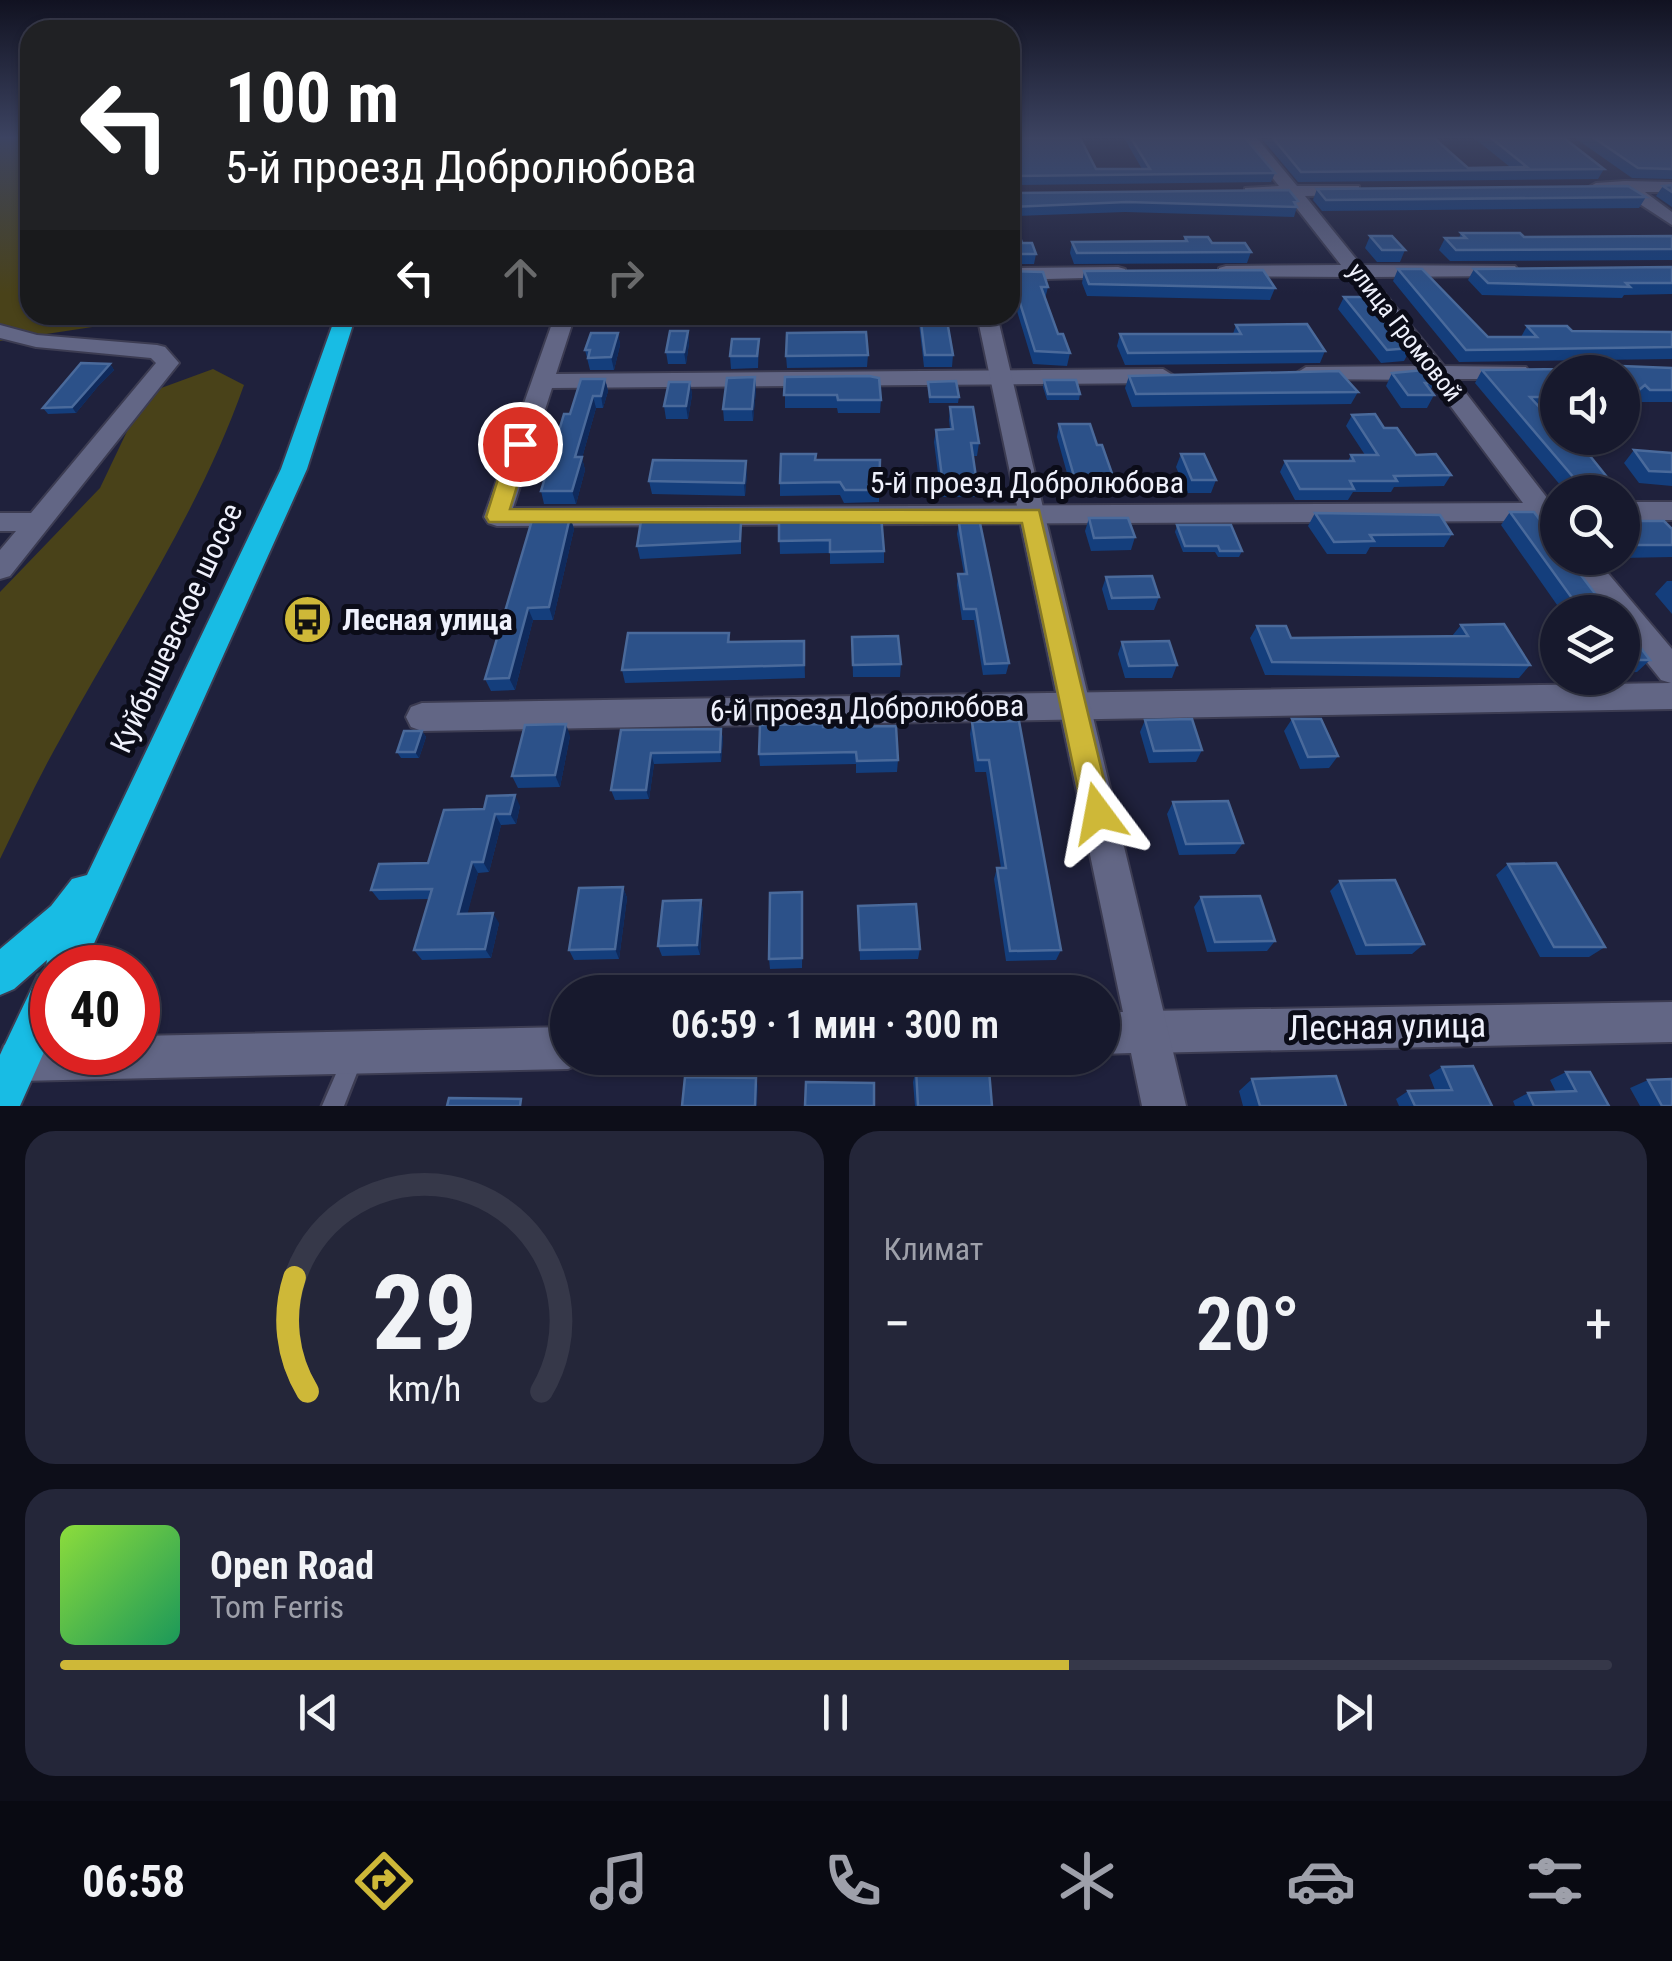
<!DOCTYPE html>
<html lang="ru">
<head>
<meta charset="utf-8">
<style>
	body { margin:0; font-family:"Roboto Condensed",sans-serif; background:#242639; color:#f1f3f6; height:100vh; display:flex; flex-direction:column; font-size:38px; white-space:nowrap }
	* { box-sizing:border-box; margin:0 }
	p { font-size:32px; color:#9ea0aa }
	.icon { flex:none; width:55px; height:55px; fill:none; stroke:currentColor; stroke-width:2; stroke-linecap:round; stroke-linejoin:round }
	.map { position:relative; height:1106px; overflow:hidden }
	.sheet { display:flex; flex-direction:column; gap:25px; padding:25px; background:#0d0e19; flex:1 }
	.sheet>* { flex:none }
	.banner { position:absolute; left:20px; top:20px; width:1000px; height:305px; border-radius:30px; box-shadow:0 2px 8px #0004,0 0 0 2px #363849; background:#202124; color:#fff; overflow:hidden }
	.buttons { position:absolute; left:1540px; top:355px; display:grid; gap:20px }
	.buttons a { display:grid; place-items:center; width:100px; height:100px; border-radius:50%; background:#17192d; box-shadow:0 2px 8px #0004,0 0 0 2px #363849; font-size:50px }
	.speed { position:absolute; left:30px; top:945px; display:flex; gap:20px; font-size:50px; font-weight:700; text-align:center }
	.speed>* { display:grid; place-content:center; width:130px; height:130px; border-radius:50%; background:#17192d; box-shadow:0 2px 8px #0004,0 0 0 2px #363849; line-height:1 }
	.speed .limit { border:15px solid #d22; background:#fff; color:#111 }
	.pin { position:absolute; display:grid; place-items:center; width:85px; height:85px; color:#fff; margin:-42px; border:5px solid #fff; border-radius:50%; box-shadow:0 2px 10px #0007 }
	.me { position:absolute; width:110px; margin:-55px; rotate:347deg; stroke-linejoin:round; filter:drop-shadow(0 0 8px #0008) }
	.turn { display:flex; align-items:center; gap:35px; height:210px; padding:0 40px; font-size:45px }
	.turn .icon { width:130px; height:130px; stroke-width:2.5 }
	.turn b { display:block; font-size:70px; line-height:85px }
	.lanes { display:flex; align-items:center; height:95px; padding:0 40px; background:#0003; justify-content:center; gap:50px; direction:ltr }
	.lanes .off { opacity:.35 }
	.big { font-size:75px; font-weight:600; line-height:1.1 }
	.sheet .tile { flex:1; display:flex; flex-direction:column; justify-content:center; gap:15px; min-width:0; padding:0 35px; border-radius:30px; background:#242639 }
	.sheet .dial { align-items:center; gap:0 }
	.dial svg { height:260px; overflow:visible; fill:none; stroke:#363849; stroke-width:7; stroke-linecap:round; text-anchor:middle }
	.dial text { fill:#f1f3f6; stroke:none }
	.song { display:flex; align-items:center; gap:30px }
	.cover { width:120px; height:120px; border-radius:15px; background:linear-gradient(135deg,hsl(90 70% 55%),hsl(150 70% 35%)) }
	.played { height:10px; border-radius:5px; background:linear-gradient(90deg,#ceb838 65%,#363849 65%) }
	.keys { display:flex; justify-content:space-around; direction:ltr }
	.heat { display:flex; justify-content:space-between; align-items:center; font-size:55px; direction:ltr }
	.sheet .tiles { flex:1; display:grid; gap:25px; grid-template-columns:1fr 1fr }
	.tile:last-child { grid-column:span 2 }
	.trip { position:absolute; left:550px; top:975px; width:570px; height:100px; border-radius:50px; background:#17192d; box-shadow:0 2px 8px #0004,0 0 0 2px #363849; font-weight:600; line-height:100px; text-align:center }
	.tab-bar { display:flex; height:160px; justify-content:space-around; align-items:center; background:#090a12; color:#9ea0aa }
	.tab-bar .icon { width:70px; height:70px }
	.tab-bar .selected { color:#ceb838 }
	.tab-bar b { font-size:45px; color:#f1f3f6 }
	.map>svg:first-child { display:block }
</style>
</head>
<body>
<div class="map">
<svg width="1672" height="1106" viewBox="0 0 1672 1106">
	<rect width="100%" height="100%" fill="#1f213c"/>
	<path fill="#494219" d="M0,138H30V315H172L0,341Z
		M213,369L244,385C200,510 125,621 62,736C39,776 20,818 0,859V592L100,488L130,425L153,391Z"/>
	<g fill="none" stroke-linecap="round" stroke-linejoin="round">
		<defs>
			<path id="service" d="M352,1050L359,1053L362,1060L344,1106H322L345,1053Z"/>
			<path id="minor" d="M1241,138H1257L1297,186H1359V194L1353,195L1305,196L1361,265L1515,266L1518,270L1508,276L1371,277L1444,366L1526,367L1529,372L1518,379H1455L1551,503H1558V529H1542L1536,521L497,526L488,523L484,517L555,315H575L556,374L1163,369L1174,376L1163,383L552,388L513,508L1523,503L1431,380L1298,379L1295,374L1306,367L1421,366L1351,277L1219,276V268L1226,266L1341,265L1287,196H1245V188L1279,186Z
				M1625,181L1672,182V192H1645L1672,212V225L1623,193H1596L1587,188L1596,183Z
				M1118,267L1125,269V277L1010,280V268Z
				M0,325L37,335L157,345L165,347L179,363L10,576L0,579V550L16,531H0V513H31L156,363L151,358L36,347L0,338Z
				M1622,502H1672V520H1622Z
				M1566,558H1595L1672,649V709L422,731L411,727L406,717L411,707L422,703L1671,683L1661,680L1622,631V612H1608Z
				M1672,1002V1042L1146,1053L1131,1047L1125,1032L1131,1017L1146,1011Z"/>
			<path id="tertiary" d="M977,315H997L1186,1106H1142L1131,1053L1102,1054V1012H1123Z
				M568,1027V1058H585L583,1063L568,1069L19,1081L4,1075L0,1055L4,1045L19,1039L52,1038V1052H138V1036Z"/>
			<path id="trunk" d="M336,315H356L307,469L83,968H52V1034L20,1106H0V1055L38,975L45,972L47,960L14,989L0,995V949L51,906L72,879L87,875L281,469Z"/>
		</defs>
		<use href="#service" stroke="#3c3c52" stroke-width="5"/>
		<use href="#minor" stroke="#3c3c52" stroke-width="4"/>
		<use href="#tertiary" stroke="#3c3c52" stroke-width="4"/>
		<use href="#trunk" stroke="#3c3c52" stroke-width="4"/>
		<use href="#service" fill="#626685" fill-rule="evenodd"/>
		<use href="#minor" fill="#626685" fill-rule="evenodd"/>
		<use href="#tertiary" fill="#626685" fill-rule="evenodd"/>
		<use href="#trunk" fill="#18bce4" fill-rule="evenodd"/>
	</g>
	<path fill="#143e7c" d="M1010,138L1096,169H1142L1124,138H1245L1275,173L1271,182L1010,185Z
		M1434,138L1468,168L1510,167L1474,138H1564L1604,169L1598,179L1298,182L1262,139Z
		M1575,138H1672V179L1632,178Z
		M1672,185V207L1656,196L1663,186Z
		M1317,189L1646,197L1639,208L1322,211L1313,200Z
		M1010,192L1011,193L1296,206L1297,207L1294,217L1125,212L1013,216L1022,243L1036,254L1034,264H1010Z
		M1461,233L1524,237L1672,236V260L1450,261L1439,250L1445,238H1459Z
		M1370,236L1405,250L1400,262H1377L1365,248Z
		M1185,237L1251,252L1247,263L1074,264L1070,253L1072,242L1183,241Z
		M1672,267V294L1624,295L1622,298L1482,295L1468,280L1474,269Z
		M1398,269L1488,337H1521L1527,326L1572,331L1672,332V359L1459,362L1393,281Z
		M1010,271L1048,287L1045,299L1058,334L1070,353L1067,366L1033,364L1010,288Z
		M1084,271L1275,288L1270,300L1087,296L1082,283Z
		M1344,297L1411,348L1404,361L1381,363L1338,309Z
		M918,315H946L953,355L952,367H924Z
		M1236,325L1325,351L1320,363L1125,365L1117,346L1120,334H1233Z
		M688,331L689,343L686,364H668L666,352Z
		M618,333L620,345L614,370H590L585,350Z
		M759,339L758,368L731,369L730,356Z
		M868,355L867,367L787,368L786,356Z
		M110,364L114,370L99,385L76,413L48,414L43,408Z
		M1672,368V402H1640L1636,398L1626,409H1622V372H1558V409H1541L1558,438L1619,492H1566L1475,383L1482,370Z
		M1392,373L1434,383L1430,391L1434,395L1427,408H1401L1386,386Z
		M1129,376L1358,392L1351,404L1132,407L1125,388Z
		M755,377L756,390L753,421H724L723,409Z
		M785,377L881,400L880,413H838L837,408H785Z
		M605,379L608,391L603,408H596L582,458L585,470L576,504H544L541,491L570,414Z
		M1044,380L1080,394L1079,400H1047L1043,387Z
		M690,382L692,395L688,419H666L664,406Z
		M928,382L959,397L958,403H929Z
		M950,407L979,443L977,456H973L977,484L975,497H941L934,442L936,430L950,429L949,420Z
		M1352,415L1384,428L1416,455L1451,475L1444,486L1394,487L1391,492H1353L1348,500H1295L1280,472L1285,461H1348L1351,455H1365L1346,426Z
		M1059,424L1097,445L1115,482L1111,495H1073L1057,437Z
		M1634,450L1672,472V486L1639,483L1624,463Z
		M1181,454L1216,480L1211,493H1187L1176,467Z
		M815,460H880L879,502L844,503L840,495L780,496V483Z
		M747,474L745,496L652,494L649,481Z
		M1622,497L1641,521L1672,529V557L1620,558H1622Z
		M1510,512L1609,612H1562L1501,525Z
		M1315,513L1452,534L1444,547H1370L1366,554H1327L1308,526Z
		M570,517L574,529L553,620H533L515,690L491,691L485,679Z
		M1089,518L1135,537L1131,550L1091,551L1085,531Z
		M741,522V554L640,559L637,546Z
		M779,522L884,551V563L830,564V553L780,554Z
		M959,523L1009,663L1006,674L983,675L974,620H962L957,585L958,574H964L957,534Z
		M1177,525L1242,551L1239,557H1218L1215,552H1183L1175,532Z
		M1106,577L1159,597L1154,610H1108L1102,589Z
		M1667,581H1672V614L1655,594Z
		M1461,625L1530,665L1519,678L1265,675L1250,638L1257,626L1291,638L1452,636Z
		M1622,626L1650,660L1637,672L1622,673Z
		M729,633L730,642L804,641L805,678L625,683L622,670Z
		M852,637L901,664L900,677H853Z
		M1122,642L1177,665L1172,678H1125L1118,654Z
		M1292,719L1338,756L1329,768L1300,769L1284,731Z
		M1145,720L1202,750L1196,762L1149,763L1140,732Z
		M1019,721L1061,950L1056,960L1006,961L994,879L997,868H1001L986,772H975L970,734L972,722Z
		M823,727L898,760L897,772L856,773V764L760,766L759,754Z
		M721,729L723,739L721,762L654,764L649,799L615,800L611,790L621,730Z
		M422,731L426,737L419,758H401L397,752Z
		M570,736L560,787L518,788L512,776Z
		M1173,802L1243,843L1235,854L1179,855L1167,814Z
		M520,806L516,824L501,825L489,872L478,873L467,914L499,923L491,958L422,960L414,950L429,899L379,900L371,890L428,863L484,809Z
		M1508,864L1605,947L1589,957H1540L1496,875Z
		M1340,881L1424,944L1412,954L1356,955L1330,891Z
		M623,887L627,898L619,959L574,960L569,950Z
		M1201,897L1275,941L1267,951L1207,952L1194,907Z
		M701,900L703,911L700,955L662,956L658,946Z
		M803,903L802,968L770,969L769,959Z
		M858,906L920,949L918,959L860,960Z
		M1442,1067L1492,1106H1399L1396,1099L1408,1091L1435,1090L1429,1075Z
		M916,1069L992,1106H915L913,1082Z
		M1566,1072L1609,1106H1515L1513,1101L1528,1093L1556,1092L1550,1080Z
		M1252,1079L1346,1106H1243L1239,1091Z
		M1648,1080L1672,1106H1640L1630,1088Z"/>
	<path fill="#0f2a5c" d="M688,331L689,343L686,364L684,352Z
		M618,333L620,345L614,370L611,357Z
		M110,364L114,370L99,385L76,413L72,407Z
		M755,377L756,390L753,421L752,409Z
		M605,379L608,391L603,408L601,396Z
		M690,382L692,395L688,419L686,406Z
		M593,396L596,408L582,458L585,470L576,504L572,491L575,457Z
		M746,461L747,474L745,496L744,483Z
		M570,517L574,529L553,620L549,607Z
		M528,608L533,620L515,690L509,678Z
		M566,724L570,736L560,787L555,775Z
		M721,729L723,739L721,762L720,752Z
		M422,731L426,737L419,758L415,752Z
		M651,753L654,764L649,799L646,790Z
		M515,795L520,806L516,824L510,814Z
		M495,814L501,825L489,872L483,862Z
		M472,862L478,873L465,924L458,914Z
		M623,887L627,898L619,959L615,949Z
		M701,900L703,911L700,955L697,945Z
		M493,913L499,923L491,958L485,949Z
		M756,1078L758,1086L757,1106H755Z"/>
	<path fill="#2c5189" stroke="#4a6a9b" stroke-width="2.5" d="M1010,138H1080L1096,169H1150L1131,138H1245L1275,173L1011,176L1010,180Z
		M1273,138H1434L1468,168L1527,167L1491,138H1564L1604,169L1301,172Z
		M1594,138H1672V169L1638,168Z
		M1672,185V192L1663,186Z
		M1628,186L1646,197L1326,200L1317,189Z
		M1289,190L1298,201L1294,202L1297,207L1127,202L1010,207L1022,243H1032L1036,254H1011L1010,258V192L1011,193Z
		M1461,233H1520L1524,237L1672,236V249L1456,250L1445,238H1466Z
		M1370,236H1392L1405,250H1382Z
		M1185,237H1208L1212,243H1245L1251,252L1077,253L1072,242L1187,241Z
		M1672,267V283H1626L1630,287L1488,283L1474,269Z
		M1398,269H1422L1488,337H1537L1527,326H1567L1572,331L1672,332V347L1466,350Z
		M1263,270L1275,288L1089,284L1084,271Z
		M1010,271L1043,272L1048,287H1041L1058,334H1063L1070,353L1035,351Z
		M1344,297H1373L1411,348L1387,350Z
		M920,315H946L953,355H925Z
		M1307,324L1325,351L1128,353L1120,334H1241L1236,325Z
		M670,331H688L684,352H666Z
		M866,332L868,355L786,356L787,333Z
		M591,333H618L611,357L588,358L590,350H585Z
		M732,339H759L757,356H730Z
		M81,363L110,364L72,407L43,408Z
		M1570,364L1672,368V390H1650L1645,385L1639,390H1629L1635,397H1622V372H1558V397H1530L1558,427V438H1567L1578,451H1586L1619,492H1586L1482,370L1566,369Z
		M1424,370L1434,383H1425L1434,395H1408L1392,373Z
		M1339,371L1358,392L1136,394L1129,376Z
		M869,376L879,378L881,400H838L837,395H784L785,377Z
		M755,377L752,409H723L727,378Z
		M581,379H605L601,396H593L575,457H582L572,491H541L564,414H570Z
		M1044,380H1076L1080,394H1048Z
		M956,381L959,397H930L928,382Z
		M669,382H690L686,406H664Z
		M950,407H973L979,443H971L977,484L943,485L936,430L953,429Z
		M1375,414L1384,428H1397L1416,455L1436,454L1451,475L1394,476L1397,481H1350L1354,489H1300L1285,461H1354L1351,455H1378L1352,415Z
		M1059,424H1090L1097,445H1102L1115,482L1076,483Z
		M1634,450L1672,453V472L1649,471Z
		M781,454H816L815,460H880L879,490H845L840,482L780,483Z
		M1181,454H1204L1216,480H1192Z
		M653,460L746,461L744,483L649,481Z
		M1622,497L1641,521H1664L1672,529V545H1631L1622,536Z
		M1510,512H1534L1558,544V558H1568L1609,612H1582Z
		M1315,513L1440,515L1452,534L1370,535L1374,541L1334,542Z
		M881,515L884,551L830,552V540L779,541V522Z
		M533,517H570L549,607L528,608L509,678L485,679Z
		M1089,518H1128L1135,537L1094,538Z
		M641,521L741,522L740,541L637,546Z
		M959,523H980L1009,663L985,664L976,609H964L958,574H967Z
		M1177,525H1231L1242,551H1220L1218,546H1185Z
		M1152,576L1159,597L1112,598L1106,577Z
		M1504,624L1530,665L1272,662L1257,626H1286L1291,638L1468,636L1461,625Z
		M1622,626H1624L1650,660H1622Z
		M628,633H729L728,642L804,641V665L622,670Z
		M898,636L901,664L853,665L852,637Z
		M1169,641L1177,665L1129,666L1122,642Z
		M1192,719L1202,750L1154,751L1145,720Z
		M1292,719H1321L1338,756L1308,757Z
		M1019,721L1061,950L1010,951L997,868H1006L989,760H978L972,722Z
		M566,724L555,775L512,776L525,725Z
		M823,724V727L896,726L898,760L857,761L856,752L759,754L760,725Z
		M721,729L720,752L651,753L646,790H611L621,730Z
		M404,731H422L415,752H397Z
		M515,795L510,814H495L483,862H472L458,914L493,913L485,949L414,950L432,889L371,890L379,864L428,863L444,810L484,809L487,796Z
		M1228,801L1243,843L1186,844L1173,802Z
		M1556,863L1605,947H1554L1508,864Z
		M1395,880L1424,944L1366,945L1340,881Z
		M623,887L615,949L569,950L579,888Z
		M802,892V958L769,959L770,893Z
		M1260,896L1275,941L1215,942L1201,897Z
		M701,900L697,945L658,946L663,901Z
		M916,904L920,949L860,950L858,906Z
		M1473,1066L1492,1106H1415L1408,1091L1452,1090L1442,1067Z
		M916,1069L989,1070L992,1106H918Z
		M1566,1072H1590L1609,1106H1534L1528,1093L1576,1091Z
		M1336,1076L1346,1106H1260L1252,1079Z
		M685,1077L756,1078L755,1106H682Z
		M1672,1079V1106H1662L1648,1080Z
		M806,1082L874,1083V1106H805Z
		M449,1098L521,1099L520,1106H447Z"/>
	<linearGradient id="sky" x2="0" y2="1"><stop stop-color="#111221"/><stop offset="0.47" stop-color="#3c4361"/><stop offset="1" stop-color="#3c4361" stop-opacity="0"/></linearGradient>
	<rect width="1672" height="293" fill="url(#sky)"/>
	<path fill="#ceb838" stroke="#867824" stroke-width="2.5" d="M520,437L530,444L510,509L1039,510L1112,813L1108,823L1098,826L1088,823L1083,813L1022,523L489,522L486,517L509,444Z"/>
	<defs>
		<symbol id="bus-disc" viewBox="-11 -11 22 22"><circle r="9.5" fill="#ceb838" stroke="#0b0c18"/><path d="M-5-6H5V4H4V6H2V4H-2V6H-4V4H-5ZM-3.5-4V0h7V-4ZM-3.5 1.2v1.5H-2V1.2ZM2 1.2v1.5H3.5V1.2Z" fill="#111"/></symbol>
	</defs>
	<g fill-rule="evenodd">
		<use href="#bus-disc" x="280" y="592" width="55" height="55"/>
	</g>
	<g text-anchor="middle" dominant-baseline="central" stroke-width="10" stroke-linejoin="round" paint-order="stroke">
		<g font-size="25" fill="#eff1fc" stroke="#0b0c18">
			<text transform="translate(1405 332) rotate(52)">улица Громовой</text>
		</g>
		<g font-size="30" fill="#eff1fc" stroke="#0b0c18">
			<text x="1027" y="482">5-й проезд Добролюбова</text>
			<text transform="translate(176 628) rotate(-65)">Куйбышевское шоссе</text>
			<text transform="translate(867 708) rotate(-1)">6-й проезд Добролюбова</text>
		</g>
		<g font-size="30" font-weight="bold" fill="#eff1fc" stroke="#0b0c18" text-anchor="start">
			<text x="342" y="619">Лесная улица</text>
		</g>
		<g font-size="35" fill="#eff1fc" stroke="#0b0c18">
			<text transform="translate(1387 1027) rotate(-1)">Лесная улица</text>
		</g>
	</g>
</svg>
<div class="buttons">
<a><svg class="icon" aria-label="sound" viewBox="0 0 24 24"><path d="M4 9h4l5-4v14l-5-4H4zM17 9q2 3 0 6"/></svg></a>
<a><svg class="icon" aria-label="search" viewBox="0 0 24 24"><circle cx="10" cy="10" r="6"/><path d="M15 15l6 6"/></svg></a>
<a><svg class="icon" aria-label="layers" viewBox="0 0 24 24"><path d="M12 4l9 5-9 5-9-5zM3 14l9 5 9-5"/></svg></a>
</div>
<div class="speed"><div class="limit">40</div></div>
<div class="pin" style="left:520px;top:444px;background:#d93025"><svg class="icon" aria-label="arrive" viewBox="0 0 24 24"><path d="M6 21V4h12l-3 4 3 4H6"/></svg></div>
<svg class="me" style="left:1098px;top:813px" viewBox="-20 -20 40 40"><path d="M0-17L14 15 0 8-14 15z" fill="#ceb838" stroke="#fff" stroke-width="4"/></svg>
<div class="trip">06:59 · 1 мин · 300 m</div>
<div class="banner">
<div class="turn"><svg class="icon" aria-label="left" viewBox="0 0 24 24"><path d="M17 20v-9H6M10 6l-5 5 5 5"/></svg><div><b>100 m</b>5-й проезд Добролюбова</div></div>
<div class="lanes"><svg class="icon" aria-label="left" viewBox="0 0 24 24"><path d="M17 20v-9H6M10 6l-5 5 5 5"/></svg><svg class="icon off" aria-label="ahead" viewBox="0 0 24 24"><path d="M12 20V5M6 11l6-6 6 6"/></svg><svg class="icon off" aria-label="right" viewBox="0 0 24 24"><path d="M7 20v-9h11M14 6l5 5-5 5"/></svg></div>
</div>
</div>
<section class="sheet">
<div class="tiles">
<div class="tile dial"><svg viewBox="0 0 100 80">
<path d="M14 69A42 42 0 1 1 86 69"/>
<path d="M14 69A42 42 0 0 1 10 34" stroke="#ceb838"/>
<text x="50" y="56" font-size="32" font-weight="700">29</text>
<text x="50" y="72" font-size="11">km/h</text>
</svg></div>
<div class="tile"><p>Климат</p>
<div class="heat"><a>−</a><b class="big">20°</b><a>+</a></div>
</div>
<div class="tile">
<div class="song"><i class="cover"></i><div><b>Open Road</b><p>Tom Ferris</p></div></div>
<div class="played"></div>
<div class="keys"><svg class="icon" aria-label="previous" viewBox="0 0 24 24"><path d="M18 5L8 12l10 7zM5 5v14"/></svg><svg class="icon" aria-label="pause" viewBox="0 0 24 24"><path d="M8 5v14M16 5v14"/></svg><svg class="icon" aria-label="next" viewBox="0 0 24 24"><path d="M6 5l10 7-10 7zM19 5v14"/></svg></div>
</div>
</div>
</section>
<nav class="tab-bar">
<b>06:58</b>
<svg class="icon selected" aria-label="directions" viewBox="0 0 24 24"><path d="M12 3l9 9-9 9-9-9zM9 14v-3h6M13 9l2 2-2 2"/></svg>
<svg class="icon" aria-label="music" viewBox="0 0 24 24"><path d="M9 18V5l10-2v13"/><circle cx="6" cy="18" r="3"/><circle cx="16" cy="16" r="3"/></svg>
<svg class="icon" aria-label="phone" viewBox="0 0 24 24"><path d="M5 4h4l2 5-3 2q2 4 5 5l2-3 5 2v4C11 20 4 13 5 4z"/></svg>
<svg class="icon" aria-label="climate" viewBox="0 0 24 24"><path d="M12 3v18M4 7l16 10M4 17L20 7"/></svg>
<svg class="icon" aria-label="car" viewBox="0 0 24 24"><path d="M5 17H2v-5l4-1 3-4h7l3 4 3 1v5h-3M9 17h6M6 11h13"/><circle cx="7" cy="17" r="2"/><circle cx="17" cy="17" r="2"/></svg>
<svg class="icon" aria-label="filters" viewBox="0 0 24 24"><path d="M4 7h16M4 17h16"/><circle cx="9" cy="7" r="2"/><circle cx="15" cy="17" r="2"/></svg>
</nav>
</body>
</html>
